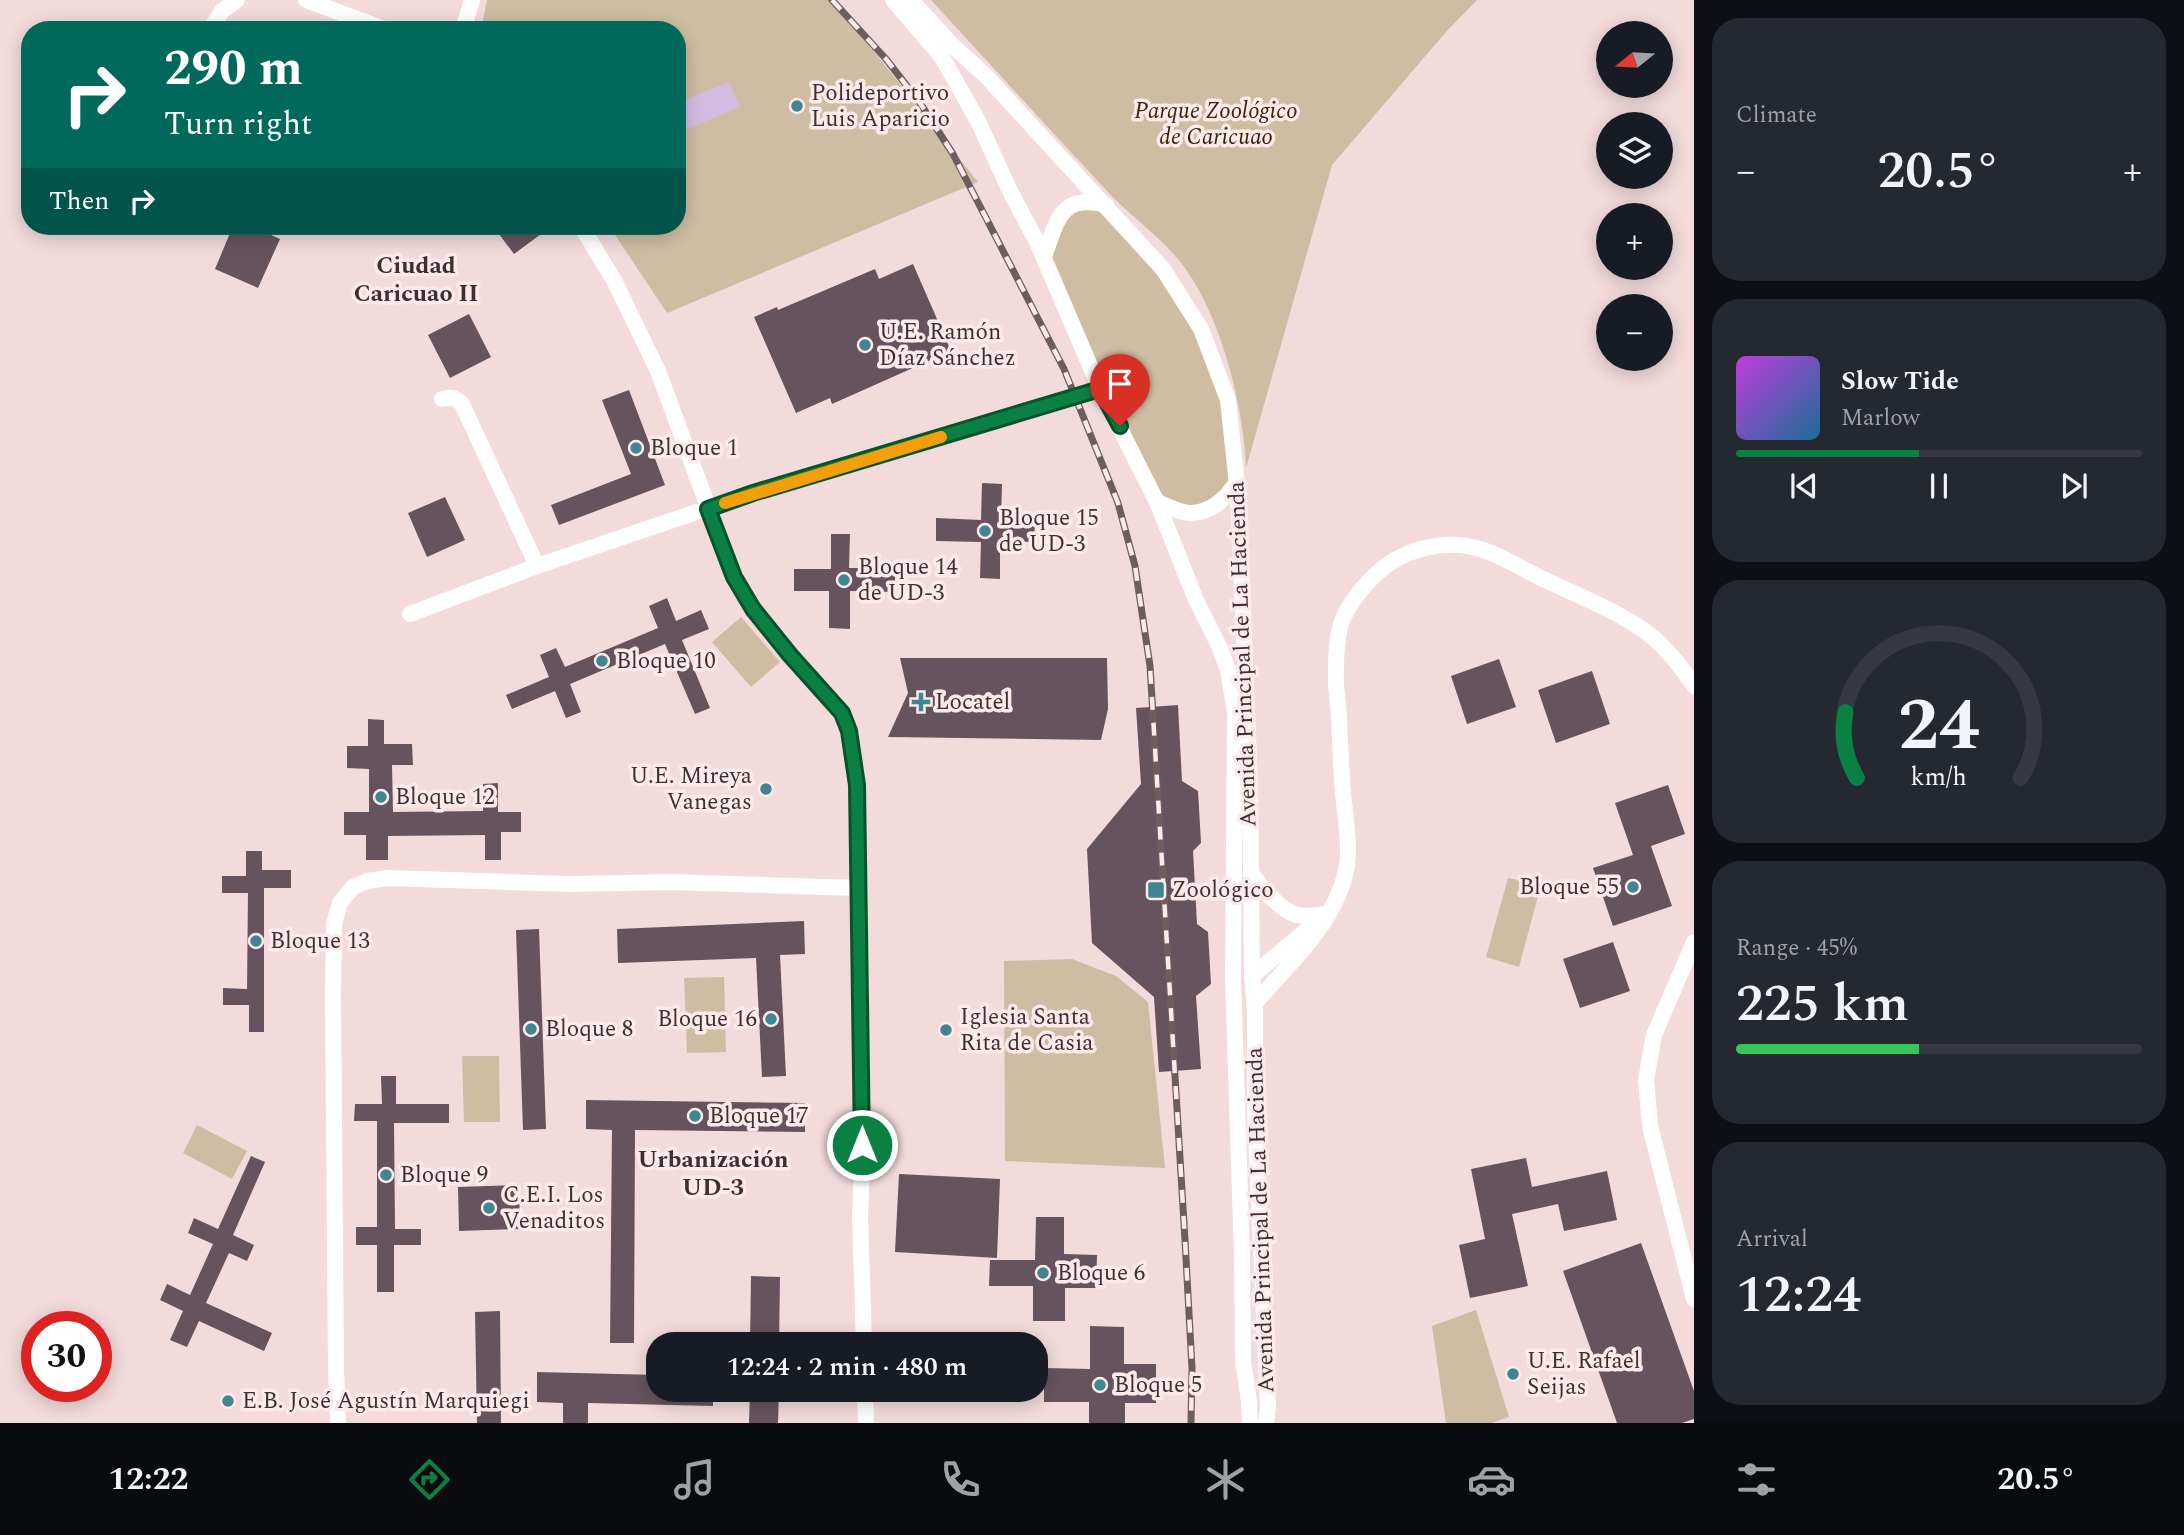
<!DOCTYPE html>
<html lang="en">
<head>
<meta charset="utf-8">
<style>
	body { margin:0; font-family:Spectral,serif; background:#242831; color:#f1f3f6; height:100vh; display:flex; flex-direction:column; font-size:26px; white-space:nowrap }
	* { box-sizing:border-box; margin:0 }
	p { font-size:23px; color:#9ea1a6 }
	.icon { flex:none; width:38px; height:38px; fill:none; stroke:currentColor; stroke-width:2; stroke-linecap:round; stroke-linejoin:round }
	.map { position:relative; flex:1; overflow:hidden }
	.details { display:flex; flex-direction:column; gap:18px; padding:18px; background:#0d0f14; width:490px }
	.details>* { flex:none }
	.banner { position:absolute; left:21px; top:21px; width:665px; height:214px; border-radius:28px; box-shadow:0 4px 18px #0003; background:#00695c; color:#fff; overflow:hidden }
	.needle { width:46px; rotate:252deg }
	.tools { position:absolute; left:1596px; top:21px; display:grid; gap:14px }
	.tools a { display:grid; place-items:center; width:77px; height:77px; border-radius:50%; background:#171b24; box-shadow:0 4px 18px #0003; font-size:35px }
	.speed { position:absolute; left:21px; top:1311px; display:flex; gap:14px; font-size:35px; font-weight:700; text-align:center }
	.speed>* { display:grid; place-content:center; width:91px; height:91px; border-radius:50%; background:#171b24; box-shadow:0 4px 18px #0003; line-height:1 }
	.speed .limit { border:10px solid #d22; background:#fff; color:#111 }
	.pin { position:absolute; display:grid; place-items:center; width:60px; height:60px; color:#fff; margin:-72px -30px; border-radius:50% 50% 50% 0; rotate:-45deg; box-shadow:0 0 7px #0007 }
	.pin .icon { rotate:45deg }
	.me { position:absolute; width:77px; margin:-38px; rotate:0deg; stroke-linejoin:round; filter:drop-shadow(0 0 5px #0008) }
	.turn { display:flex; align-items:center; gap:24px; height:147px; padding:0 28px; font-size:32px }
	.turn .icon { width:91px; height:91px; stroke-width:2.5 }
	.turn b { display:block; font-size:49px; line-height:60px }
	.then { display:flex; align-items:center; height:66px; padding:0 28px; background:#0003; gap:14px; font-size:26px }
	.big { font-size:52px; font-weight:600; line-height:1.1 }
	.details .card { flex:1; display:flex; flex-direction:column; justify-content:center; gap:10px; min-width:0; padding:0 24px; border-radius:28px; background:#242831 }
	.details .dial { align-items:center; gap:0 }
	.dial svg { height:182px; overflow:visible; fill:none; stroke:#363941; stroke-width:7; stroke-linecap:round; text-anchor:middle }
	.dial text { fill:#f1f3f6; stroke:none }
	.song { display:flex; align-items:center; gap:21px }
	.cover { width:84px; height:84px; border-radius:10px; background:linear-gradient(135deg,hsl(290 70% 55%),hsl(200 70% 35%)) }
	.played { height:7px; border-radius:4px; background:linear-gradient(90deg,#0b8043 45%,#363941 45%) }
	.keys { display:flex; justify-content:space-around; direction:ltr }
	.heat { display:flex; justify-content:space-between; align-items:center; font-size:38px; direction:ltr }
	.charge { height:10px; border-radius:5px; background:linear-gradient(90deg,#34c759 45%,#363941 0) }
	.trip { position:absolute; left:646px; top:1332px; width:402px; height:70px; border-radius:28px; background:#171b24; box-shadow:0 4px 18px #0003; font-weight:600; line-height:70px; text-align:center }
	.dock { display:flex; height:112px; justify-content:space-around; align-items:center; background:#090b0e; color:#9ea1a6 }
	.dock .icon { width:49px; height:49px }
	.dock .on { color:#0b8043 }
	.dock b { font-size:32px; color:#f1f3f6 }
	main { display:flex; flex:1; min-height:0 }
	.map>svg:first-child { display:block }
</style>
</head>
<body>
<main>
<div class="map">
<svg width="1694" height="1423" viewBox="0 0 1694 1423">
	<rect width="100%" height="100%" fill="#f3dadb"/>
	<path fill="#cebda2" d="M487,0H833L978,182L667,313L609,226H677V30H481Z
		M931,0H1477L1445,33L1332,165L1246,468C1244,408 1222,321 1187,271C1166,240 1133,219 1108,192C1048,128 990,64 931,0Z
		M1088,201L1139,243L1211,351L1237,482L1212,508L1157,502L1044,257L1057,220Z
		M741,617L780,662L751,687L712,642Z
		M1508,878L1541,885L1519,967L1486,957Z
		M1072,959L1116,976L1148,1002L1165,1168L1005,1161L1004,961Z
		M724,977L726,1052L687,1053L684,978Z
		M462,1056H499L500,1122H464Z
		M197,1125L247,1151L232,1179L183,1153Z
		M1476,1310L1509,1417L1492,1423H1446L1432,1326Z"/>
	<path fill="#d1bde1" d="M729,82L740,107L687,129L677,103Z"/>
	<path fill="#65545e" d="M233,226H251L280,239L258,288L215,269Z
		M493,226H552L514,254Z
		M913,264L951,351L832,404L830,398L796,413L754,317L777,307L778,310L875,269L879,279Z
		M469,314L491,357L450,378L428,335Z
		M629,390L665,485L559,525L551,505L631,474L602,400Z
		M982,483L1002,484L1001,520L1035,521L1034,542L1000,541V579L980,578L981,542L936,541V518L981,520Z
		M445,497L465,540L427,557L408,513Z
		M831,534H850L849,568H895V592L850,591V629L829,628V591H794V569H831Z
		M667,598L676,621L701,610L709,629L682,640L710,708L695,714L665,644L570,684L581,712L566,718L555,691L512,709L506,695L549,677L540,655L556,648L565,667L658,628L649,606Z
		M900,658H1107L1108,709L1101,740L888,737L908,693Z
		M1499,659L1516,707L1467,724L1451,676Z
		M1592,671L1610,724L1556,743L1538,690Z
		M1178,705L1182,781L1198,791L1201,843L1193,851L1197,924L1208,932L1211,984L1196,996L1201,1069L1159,1072L1154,997L1092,943L1087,849L1141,784L1136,708Z
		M368,719L384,720V744H412L413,765H392L393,812L483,811V784L498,783V812H521V832H501V860H485V835L388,836V860H366V835H344V812H369V769L347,768V746H368Z
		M1668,785L1685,834L1651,846L1672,906L1613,926L1593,868L1633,855L1615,803Z
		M246,851H262V870H291V888H264V1032H249V1005H223V988L247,989L248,893H222V876H246Z
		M804,921L805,954L780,955L786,1076L762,1077L756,958L618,963L617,929Z
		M539,929L546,1129L523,1130L516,930Z
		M1613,942L1630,991L1580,1008L1563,959Z
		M381,1076H396V1104H449V1123H394L395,1229H421V1245H394V1292H377V1245H356V1227H377V1121H354L355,1104H382Z
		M586,1100L805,1103V1132L635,1130L634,1343H610L612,1130L586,1129Z
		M251,1156L265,1162L233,1235L254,1245L247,1261L229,1253L206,1303L272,1333L264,1351L199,1321L187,1347L170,1340L183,1311L160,1300L167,1284L190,1295L213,1244L188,1233L194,1218L218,1229Z
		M1526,1158L1532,1187L1607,1171L1617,1220L1564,1231L1558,1204L1512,1214L1528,1286L1470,1298L1459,1245L1485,1239L1471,1169Z
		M899,1174L1000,1179L997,1258L895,1252Z
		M519,1185L520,1229L459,1231L458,1187Z
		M1036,1217H1064V1254L1097,1255L1096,1288H1065V1321H1033V1286H989L990,1260H1035Z
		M1641,1243L1694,1391V1419L1682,1423H1617L1563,1271Z
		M751,1276L780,1277L779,1344H750Z
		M500,1311L501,1423H477L475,1312Z
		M1090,1326L1124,1327V1364H1156V1403H1125V1423H1089V1402H1044V1368L1090,1369Z
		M537,1372L658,1375V1390H713V1406L588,1403V1423H563V1403L537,1402Z
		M750,1390H779L778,1423H749Z"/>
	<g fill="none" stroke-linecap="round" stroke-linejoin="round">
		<path stroke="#fff" stroke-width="16" d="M306,0L387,30
			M893,0L942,57L979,123L1009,189L1037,242L1100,389L1157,502L1196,600L1219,646L1228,670L1235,712L1233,979L1242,1255L1243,1361L1249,1401L1250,1423
			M911,0L952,45L986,76L1163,269L1201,329L1228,400L1238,495L1250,783L1252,976L1255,1009V1112L1268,1408L1266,1423
			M210,30L222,11L237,0
			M463,30L472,0
			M581,226L614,280L658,371L734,577L753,609L790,655L842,713L849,731L857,785L860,911L862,1163L860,1216L864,1344
			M1044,257C1057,221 1060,193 1106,205
			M442,399C451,396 456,398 462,404L537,566
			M1157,502C1167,506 1180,513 1190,513C1212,513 1226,498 1237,482
			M410,614L537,566L753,493L1100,389
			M1251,873C1261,887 1280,910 1297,915C1306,917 1316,915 1326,914
			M1694,942L1654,1035L1646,1080L1650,1126L1694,1299
			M1252,976L1320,919
			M1254,1004C1289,964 1334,925 1346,871C1351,848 1345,815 1343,792C1341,767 1340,742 1339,718C1338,702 1335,686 1336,670C1336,628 1341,611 1370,580C1399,549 1446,536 1486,551C1506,558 1524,570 1543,579C1577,595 1610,608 1642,629C1663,643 1680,665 1694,686
			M865,1390L866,1423
			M338,1423L336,1370L333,996L334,924L340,903L353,887L367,881L388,878L570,884L670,882L859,888"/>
		<defs>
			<path id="rail" d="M832,0L886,59L920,103L953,154L1064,369L1118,503L1135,566L1150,666L1185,1240L1192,1368L1191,1423"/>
		</defs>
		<use href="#rail" stroke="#6c5e5e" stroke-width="7"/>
		<use href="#rail" stroke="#fde9ea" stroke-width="4.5" stroke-dasharray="13" stroke-linecap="butt"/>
	</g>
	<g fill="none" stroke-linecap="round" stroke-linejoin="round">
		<defs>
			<path id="route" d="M862,1145L857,785L849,731L842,713L790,655L753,609L734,577L708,509L753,493L1100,389L1120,426"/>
		</defs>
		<use href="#route" stroke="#07532c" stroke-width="18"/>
		<use href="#route" stroke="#0b8043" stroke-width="12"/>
		<path stroke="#f59e0b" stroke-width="12" d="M725,503L941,437"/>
	</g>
	<g fill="#408592" stroke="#fde9ea" stroke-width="2.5">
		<circle cx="797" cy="106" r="7"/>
		<circle cx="865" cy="345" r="7"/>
		<circle cx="636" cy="448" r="7"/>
		<circle cx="985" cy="531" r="7"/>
		<circle cx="844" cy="580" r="7"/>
		<circle cx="602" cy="661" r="7"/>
		<path d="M917.5 691.5h7v7h7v7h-7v7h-7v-7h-7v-7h7z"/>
		<circle cx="766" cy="789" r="7"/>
		<circle cx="381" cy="797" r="7"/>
		<circle cx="1633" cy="887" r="7"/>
		<rect x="1147" y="881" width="18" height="18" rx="3.5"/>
		<circle cx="256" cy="941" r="7"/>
		<circle cx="771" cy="1019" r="7"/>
		<circle cx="531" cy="1029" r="7"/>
		<circle cx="946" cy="1030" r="7"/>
		<circle cx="695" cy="1116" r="7"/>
		<circle cx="386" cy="1175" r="7"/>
		<circle cx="489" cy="1208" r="7"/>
		<circle cx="1043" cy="1273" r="7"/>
		<circle cx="1513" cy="1374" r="7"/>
		<circle cx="1100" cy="1385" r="7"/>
		<circle cx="228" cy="1401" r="7"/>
	</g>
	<g text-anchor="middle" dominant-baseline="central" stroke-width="7" stroke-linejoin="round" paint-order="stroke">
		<g font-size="23" fill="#3b3131" stroke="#fde9ea" text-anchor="start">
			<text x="811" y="93">Polideportivo<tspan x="811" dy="26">Luis Aparicio</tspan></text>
			<text x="879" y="332">U.E. Ramón<tspan x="879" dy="26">Díaz Sánchez</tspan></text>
			<text x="650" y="448">Bloque 1</text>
			<text x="999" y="518">Bloque 15<tspan x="999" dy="26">de UD-3</tspan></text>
			<text x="858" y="567">Bloque 14<tspan x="858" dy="26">de UD-3</tspan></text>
			<text x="616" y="661">Bloque 10</text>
			<text x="935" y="702">Locatel</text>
			<text x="752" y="776" text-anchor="end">U.E. Mireya<tspan x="752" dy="26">Vanegas</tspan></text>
			<text x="395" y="797">Bloque 12</text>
			<text x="1619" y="887" text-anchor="end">Bloque 55</text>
			<text x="1172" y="890">Zoológico</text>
			<text x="270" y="941">Bloque 13</text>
			<text x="960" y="1017">Iglesia Santa<tspan x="960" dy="26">Rita de Casia</tspan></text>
			<text x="757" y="1019" text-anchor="end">Bloque 16</text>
			<text x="545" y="1029">Bloque 8</text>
			<text x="709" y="1116">Bloque 17</text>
			<text x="400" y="1175">Bloque 9</text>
			<text x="503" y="1195">C.E.I. Los<tspan x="503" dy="26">Venaditos</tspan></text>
			<text x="1057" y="1273">Bloque 6</text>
			<text x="1527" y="1361">U.E. Rafael<tspan x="1527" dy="26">Seijas</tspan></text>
			<text x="1114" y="1385">Bloque 5</text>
			<text x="242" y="1401">E.B. José Agustín Marquiegi</text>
		</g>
		<g font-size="23" font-style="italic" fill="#362608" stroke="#fde9ea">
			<text x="1216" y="111">Parque Zoológico<tspan x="1216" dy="26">de Caricuao</tspan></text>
		</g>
		<g font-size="23" fill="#3b3131" stroke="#fde9ea">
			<text transform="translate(1243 654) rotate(-92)">Avenida Principal de La Hacienda</text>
			<text transform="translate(1261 1220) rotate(-92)">Avenida Principal de La Hacienda</text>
		</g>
		<g font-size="24" font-weight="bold" fill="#3b3131" stroke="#fde9ea">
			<text x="416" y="266">Ciudad<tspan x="416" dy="28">Caricuao II</tspan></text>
			<text x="713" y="1160">Urbanización<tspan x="713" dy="28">UD-3</tspan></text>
		</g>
	</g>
</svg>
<div class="tools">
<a><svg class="needle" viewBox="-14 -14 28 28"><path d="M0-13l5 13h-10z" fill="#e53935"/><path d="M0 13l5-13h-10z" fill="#9ea1a6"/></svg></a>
<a><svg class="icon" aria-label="layers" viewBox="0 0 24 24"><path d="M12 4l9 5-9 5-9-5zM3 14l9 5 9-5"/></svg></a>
<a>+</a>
<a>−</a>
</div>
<div class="speed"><div class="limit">30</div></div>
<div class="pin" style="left:1120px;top:426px;background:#d93025"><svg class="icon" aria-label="arrive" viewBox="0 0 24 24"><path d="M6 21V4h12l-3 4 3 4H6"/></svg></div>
<svg class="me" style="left:862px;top:1145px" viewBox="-20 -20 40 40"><circle r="17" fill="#0b8043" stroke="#fff" stroke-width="3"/><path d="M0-11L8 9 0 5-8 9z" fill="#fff"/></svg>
<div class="trip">12:24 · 2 min · 480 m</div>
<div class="banner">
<div class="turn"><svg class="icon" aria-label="right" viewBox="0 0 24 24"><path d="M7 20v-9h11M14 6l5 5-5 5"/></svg><div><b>290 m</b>Turn right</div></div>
<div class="then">Then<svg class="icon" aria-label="right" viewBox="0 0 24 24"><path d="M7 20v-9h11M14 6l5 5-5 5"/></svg></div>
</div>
</div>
<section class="details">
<div class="card"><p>Climate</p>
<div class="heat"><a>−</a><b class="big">20.5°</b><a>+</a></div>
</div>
<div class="card">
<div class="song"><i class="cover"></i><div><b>Slow Tide</b><p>Marlow</p></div></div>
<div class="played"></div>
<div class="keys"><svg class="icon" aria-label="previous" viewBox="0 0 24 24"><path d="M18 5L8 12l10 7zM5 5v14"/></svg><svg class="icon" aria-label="pause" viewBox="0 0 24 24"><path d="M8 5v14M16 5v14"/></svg><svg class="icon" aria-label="next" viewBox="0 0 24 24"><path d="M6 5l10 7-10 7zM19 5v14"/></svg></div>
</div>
<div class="card dial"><svg viewBox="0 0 100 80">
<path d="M14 69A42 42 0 1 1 86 69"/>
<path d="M14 69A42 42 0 0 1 9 40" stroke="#0b8043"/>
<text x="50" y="56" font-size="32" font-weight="700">24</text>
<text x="50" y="72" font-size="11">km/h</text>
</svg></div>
<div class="card"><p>Range · 45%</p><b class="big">225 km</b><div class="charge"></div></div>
<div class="card"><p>Arrival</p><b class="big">12:24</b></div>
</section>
</main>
<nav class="dock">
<b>12:22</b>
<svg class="icon on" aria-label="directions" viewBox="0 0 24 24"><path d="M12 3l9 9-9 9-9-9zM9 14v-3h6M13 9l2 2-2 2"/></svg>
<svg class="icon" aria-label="music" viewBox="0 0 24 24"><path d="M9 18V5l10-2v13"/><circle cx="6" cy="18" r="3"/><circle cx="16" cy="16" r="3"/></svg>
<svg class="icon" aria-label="phone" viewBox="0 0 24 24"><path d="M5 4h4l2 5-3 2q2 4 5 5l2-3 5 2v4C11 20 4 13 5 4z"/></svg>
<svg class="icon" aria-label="climate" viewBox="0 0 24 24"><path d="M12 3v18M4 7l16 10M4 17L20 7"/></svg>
<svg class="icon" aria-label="car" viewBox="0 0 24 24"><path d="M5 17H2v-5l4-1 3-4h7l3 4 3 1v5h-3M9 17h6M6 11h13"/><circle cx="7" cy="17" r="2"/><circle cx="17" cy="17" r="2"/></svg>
<svg class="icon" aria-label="filters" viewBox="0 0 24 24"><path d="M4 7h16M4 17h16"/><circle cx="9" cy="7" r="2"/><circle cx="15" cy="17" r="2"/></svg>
<b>20.5°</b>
</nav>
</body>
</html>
